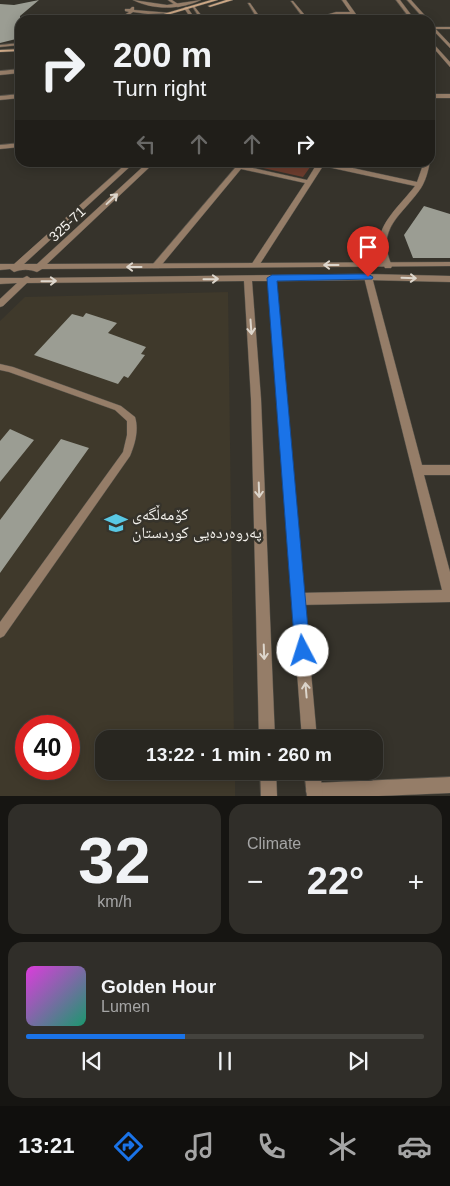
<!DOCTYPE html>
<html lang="en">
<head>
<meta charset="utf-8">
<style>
	body { margin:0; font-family:Arial,"Noto Naskh Arabic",sans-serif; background:#302e29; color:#f1f3f6; height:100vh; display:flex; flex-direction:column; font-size:19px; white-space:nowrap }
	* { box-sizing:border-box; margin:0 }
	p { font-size:16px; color:#a5a5a5 }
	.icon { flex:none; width:28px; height:28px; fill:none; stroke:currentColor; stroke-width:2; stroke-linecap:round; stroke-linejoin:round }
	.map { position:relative; height:796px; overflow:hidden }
	.panel { display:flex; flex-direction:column; gap:8px; padding:8px; background:#161512; flex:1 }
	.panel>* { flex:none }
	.hud { position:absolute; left:15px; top:15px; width:420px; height:152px; border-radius:15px; box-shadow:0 2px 12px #0003,0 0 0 1px #44433e; background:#282620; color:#f1f3f6; overflow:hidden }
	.speed { position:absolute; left:15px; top:715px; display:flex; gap:10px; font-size:25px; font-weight:700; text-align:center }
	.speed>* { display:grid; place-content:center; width:65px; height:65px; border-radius:50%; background:#282620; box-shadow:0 2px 12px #0003,0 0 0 1px #44433e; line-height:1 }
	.speed .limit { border:8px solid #d22; background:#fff; color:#111 }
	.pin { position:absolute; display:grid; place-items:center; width:42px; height:42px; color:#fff; margin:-51px -21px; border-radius:50% 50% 50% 0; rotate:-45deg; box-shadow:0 0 5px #0007 }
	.pin .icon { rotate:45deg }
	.me { position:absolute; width:55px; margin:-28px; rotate:355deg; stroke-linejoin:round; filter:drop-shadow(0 0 4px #0008) }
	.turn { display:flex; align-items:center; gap:18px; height:105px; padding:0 15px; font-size:22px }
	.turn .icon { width:65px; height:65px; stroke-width:2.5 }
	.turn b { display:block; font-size:35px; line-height:42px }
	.lanes { display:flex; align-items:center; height:48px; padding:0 15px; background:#0003; justify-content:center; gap:25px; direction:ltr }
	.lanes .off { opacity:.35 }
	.big { font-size:38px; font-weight:800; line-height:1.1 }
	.panel .card { flex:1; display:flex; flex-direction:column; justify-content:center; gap:8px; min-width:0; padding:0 18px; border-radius:15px; background:#302e29 }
	.panel .dial { align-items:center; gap:0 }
	.dial b { font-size:65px; line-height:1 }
	.song { display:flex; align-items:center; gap:15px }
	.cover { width:60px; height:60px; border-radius:8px; background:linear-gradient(135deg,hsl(300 70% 55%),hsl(160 70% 35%)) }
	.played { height:5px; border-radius:2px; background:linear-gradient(90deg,#1a73e8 40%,#44433e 40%) }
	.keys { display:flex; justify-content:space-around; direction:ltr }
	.heat { display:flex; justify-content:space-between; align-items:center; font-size:28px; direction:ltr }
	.panel .tiles { flex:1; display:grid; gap:8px; grid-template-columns:1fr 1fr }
	.card:last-child { grid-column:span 2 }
	.trip { position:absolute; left:95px; top:730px; width:288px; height:50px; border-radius:15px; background:#282620; box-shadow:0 2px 12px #0003,0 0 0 1px #44433e; font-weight:800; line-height:50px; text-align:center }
	.dock { display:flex; height:80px; justify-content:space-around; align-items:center; background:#100f0d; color:#a5a5a5 }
	.dock .icon { width:35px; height:35px }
	.dock .current { color:#1a73e8 }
	.dock b { font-size:22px; color:#f1f3f6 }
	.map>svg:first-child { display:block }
</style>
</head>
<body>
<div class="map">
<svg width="450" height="796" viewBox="0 0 450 796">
	<rect width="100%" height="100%" fill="#36332b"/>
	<path fill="#3f392b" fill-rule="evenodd" d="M228,292L234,739H104V771H235V796H0V321L25,297ZM26,726H69V769H26Z"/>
	<path fill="#6d3d2e" d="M251,163L313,162V163L303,177L249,165Z"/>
	<path fill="#9b9d93" d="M39,0L20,16V38L0,43V4L14,5Z
		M424,206L450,214V258H413L404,235Z
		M86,313L117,323L108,333L146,347L141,354L145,355L128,378L124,376L118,384L34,355L72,314L83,317Z
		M10,429L34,440L0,482V441Z
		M61,439L89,448L0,573V520Z"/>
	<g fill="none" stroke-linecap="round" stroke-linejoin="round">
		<defs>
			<path id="service" d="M168,0H172L181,6L178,7Z
				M0,364L13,367L121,406L135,417C139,430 135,444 130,456L4,636L0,638V622L123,452L127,435V421L115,410L9,372L0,370Z"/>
			<path id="minor" d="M133,0L167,5L201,0C180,10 153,10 133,0Z
				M342,0H346L358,17L409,14L411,15L357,19L352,14H337L330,17L331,20H327L326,15L336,12H350Z
				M291,1H293L309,20H305Z
				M248,3H250L262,20H258Z
				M132,7H134V10L171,13L148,14L133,12L122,20H117L129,12L125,11V9H130Z
				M433,27H450V29H431Z
				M20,43V45L0,47V45Z
				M20,69V73L0,75V71Z
				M20,94V98L0,100V96Z
				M430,94H450V98H430Z
				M20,143V147L0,149V145Z
				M240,162H247L244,166L307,180L318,162H325L417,182L424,162H430C428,171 426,180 421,188C402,216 375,228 392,266L391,268H385C366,232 395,212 415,186L323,166L258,267H252L251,265L305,183L241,169L159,268H153V264Z
				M368,274L372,277L422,465H450V475H424L450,572V602L298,605L293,604L292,599L293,594L298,593L442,590L364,277Z
				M450,777V793L379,796H308L306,791L308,785L314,783Z"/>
			<path id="tertiary" d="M396,0H400L415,20H411Z
				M407,0H411L429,20H425Z
				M192,6H194L205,20H201Z
				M186,7H187L196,20H192L184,8Z
				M430,23L450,44V48L430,27Z
				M430,40L450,62V67L430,44Z
				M128,162H135L24,264H37L148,162H155L47,264L450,262V266L42,269L37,272C29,269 22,269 14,272L10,269L0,270V264H14Z
				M368,274L450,276V282L368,280L276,281L317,739H302L268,281H252L261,399L275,739H259L251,399L244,281L27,283L3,306L0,307V299L17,283L0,284V278H23L27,276L30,278Z
				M260,771H276L277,796H261Z
				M304,771H320L323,796H307Z"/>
			<path id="secondary" d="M211,0H218L150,20H143Z
				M226,0H233L210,7L208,6Z
				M20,49V51L0,52V50Z"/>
		</defs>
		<use href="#service" stroke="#55524a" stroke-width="1"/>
		<use href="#minor" stroke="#55524a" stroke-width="1"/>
		<use href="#tertiary" stroke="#55524a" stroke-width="1"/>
		<use href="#secondary" stroke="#55524a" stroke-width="1"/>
		<use href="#service" fill="#957d68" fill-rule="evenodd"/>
		<use href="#minor" fill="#957d68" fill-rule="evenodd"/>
		<use href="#tertiary" fill="#957d68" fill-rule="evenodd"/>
		<use href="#secondary" fill="#cca785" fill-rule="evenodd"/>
	</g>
	<defs><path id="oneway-shaft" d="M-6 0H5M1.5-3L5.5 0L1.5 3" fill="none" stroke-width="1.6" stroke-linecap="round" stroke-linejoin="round" transform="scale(1.25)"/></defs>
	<g stroke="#ddd6cc">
		<use href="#oneway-shaft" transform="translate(112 199) rotate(-43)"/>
		<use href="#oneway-shaft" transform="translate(331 265) rotate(-180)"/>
		<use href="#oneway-shaft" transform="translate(134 267) rotate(180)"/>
		<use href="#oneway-shaft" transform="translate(409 278) rotate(2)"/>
		<use href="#oneway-shaft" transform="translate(211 279) rotate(-1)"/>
		<use href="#oneway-shaft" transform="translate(49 281) rotate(-1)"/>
		<use href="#oneway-shaft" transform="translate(251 327) rotate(86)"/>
		<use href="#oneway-shaft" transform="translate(259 490) rotate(88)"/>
		<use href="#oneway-shaft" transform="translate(264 652) rotate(88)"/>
		<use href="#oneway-shaft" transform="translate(306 690) rotate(-95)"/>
	</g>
	<path fill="#1a73e8" stroke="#114b97" d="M368,274L373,277L372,279L277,281L310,651L308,657L303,659L297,657L295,651L267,278L272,275Z"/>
	<defs>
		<symbol id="school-bare" viewBox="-9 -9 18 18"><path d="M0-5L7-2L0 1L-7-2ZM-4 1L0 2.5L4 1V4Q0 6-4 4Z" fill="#59c8e4" stroke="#36332b" stroke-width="2.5" paint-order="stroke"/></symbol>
	</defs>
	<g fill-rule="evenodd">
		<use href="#school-bare" x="100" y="507" width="32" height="32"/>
	</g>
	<g text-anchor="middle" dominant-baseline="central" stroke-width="5" stroke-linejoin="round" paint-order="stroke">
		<g font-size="14" fill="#f5f3ee" stroke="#36332b">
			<text transform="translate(67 224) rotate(-43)">325-71</text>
		</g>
		<g font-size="16" fill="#f5f3ee" stroke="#36332b" text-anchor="start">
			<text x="132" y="514">كۆمەڵگەی<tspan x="132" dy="18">پەروەردەیی كوردستان</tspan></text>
		</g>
	</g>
</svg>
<div class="speed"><div class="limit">40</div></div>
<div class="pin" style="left:368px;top:277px;background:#d93025"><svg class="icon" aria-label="arrive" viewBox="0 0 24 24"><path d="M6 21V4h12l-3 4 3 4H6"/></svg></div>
<svg class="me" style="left:303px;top:651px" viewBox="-20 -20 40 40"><circle r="19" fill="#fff"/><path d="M0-13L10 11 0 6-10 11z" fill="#1a73e8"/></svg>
<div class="trip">13:22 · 1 min · 260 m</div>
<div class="hud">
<div class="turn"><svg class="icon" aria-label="right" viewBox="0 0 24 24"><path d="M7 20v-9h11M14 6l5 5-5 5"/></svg><div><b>200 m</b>Turn right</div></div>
<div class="lanes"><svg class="icon off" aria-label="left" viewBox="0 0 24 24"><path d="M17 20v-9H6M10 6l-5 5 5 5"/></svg><svg class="icon off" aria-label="ahead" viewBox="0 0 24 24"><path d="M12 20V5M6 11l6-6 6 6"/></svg><svg class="icon off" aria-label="ahead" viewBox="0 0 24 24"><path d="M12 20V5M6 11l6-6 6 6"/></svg><svg class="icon" aria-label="right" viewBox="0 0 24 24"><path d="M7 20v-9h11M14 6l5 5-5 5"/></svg></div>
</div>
</div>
<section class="panel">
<div class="tiles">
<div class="card dial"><b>32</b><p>km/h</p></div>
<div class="card"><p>Climate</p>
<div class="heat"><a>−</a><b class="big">22°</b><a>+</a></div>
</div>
<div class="card">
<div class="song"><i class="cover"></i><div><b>Golden Hour</b><p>Lumen</p></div></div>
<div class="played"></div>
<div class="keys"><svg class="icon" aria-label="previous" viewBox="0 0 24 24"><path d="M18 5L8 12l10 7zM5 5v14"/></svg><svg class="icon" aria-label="pause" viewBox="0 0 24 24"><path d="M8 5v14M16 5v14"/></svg><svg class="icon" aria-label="next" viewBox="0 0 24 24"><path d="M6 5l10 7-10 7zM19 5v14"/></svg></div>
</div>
</div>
</section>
<nav class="dock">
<b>13:21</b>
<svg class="icon current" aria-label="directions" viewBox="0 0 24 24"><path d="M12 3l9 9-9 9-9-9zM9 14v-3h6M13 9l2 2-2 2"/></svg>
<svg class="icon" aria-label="music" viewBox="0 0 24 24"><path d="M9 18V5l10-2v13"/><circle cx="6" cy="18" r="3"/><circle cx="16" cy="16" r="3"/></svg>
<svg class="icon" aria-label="phone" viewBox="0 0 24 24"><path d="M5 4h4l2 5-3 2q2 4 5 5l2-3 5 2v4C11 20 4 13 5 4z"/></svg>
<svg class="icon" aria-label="climate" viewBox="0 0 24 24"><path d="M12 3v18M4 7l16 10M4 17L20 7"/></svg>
<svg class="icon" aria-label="car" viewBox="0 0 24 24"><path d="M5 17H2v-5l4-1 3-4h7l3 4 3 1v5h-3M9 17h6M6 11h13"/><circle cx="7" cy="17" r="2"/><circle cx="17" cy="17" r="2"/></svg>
</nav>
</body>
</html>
